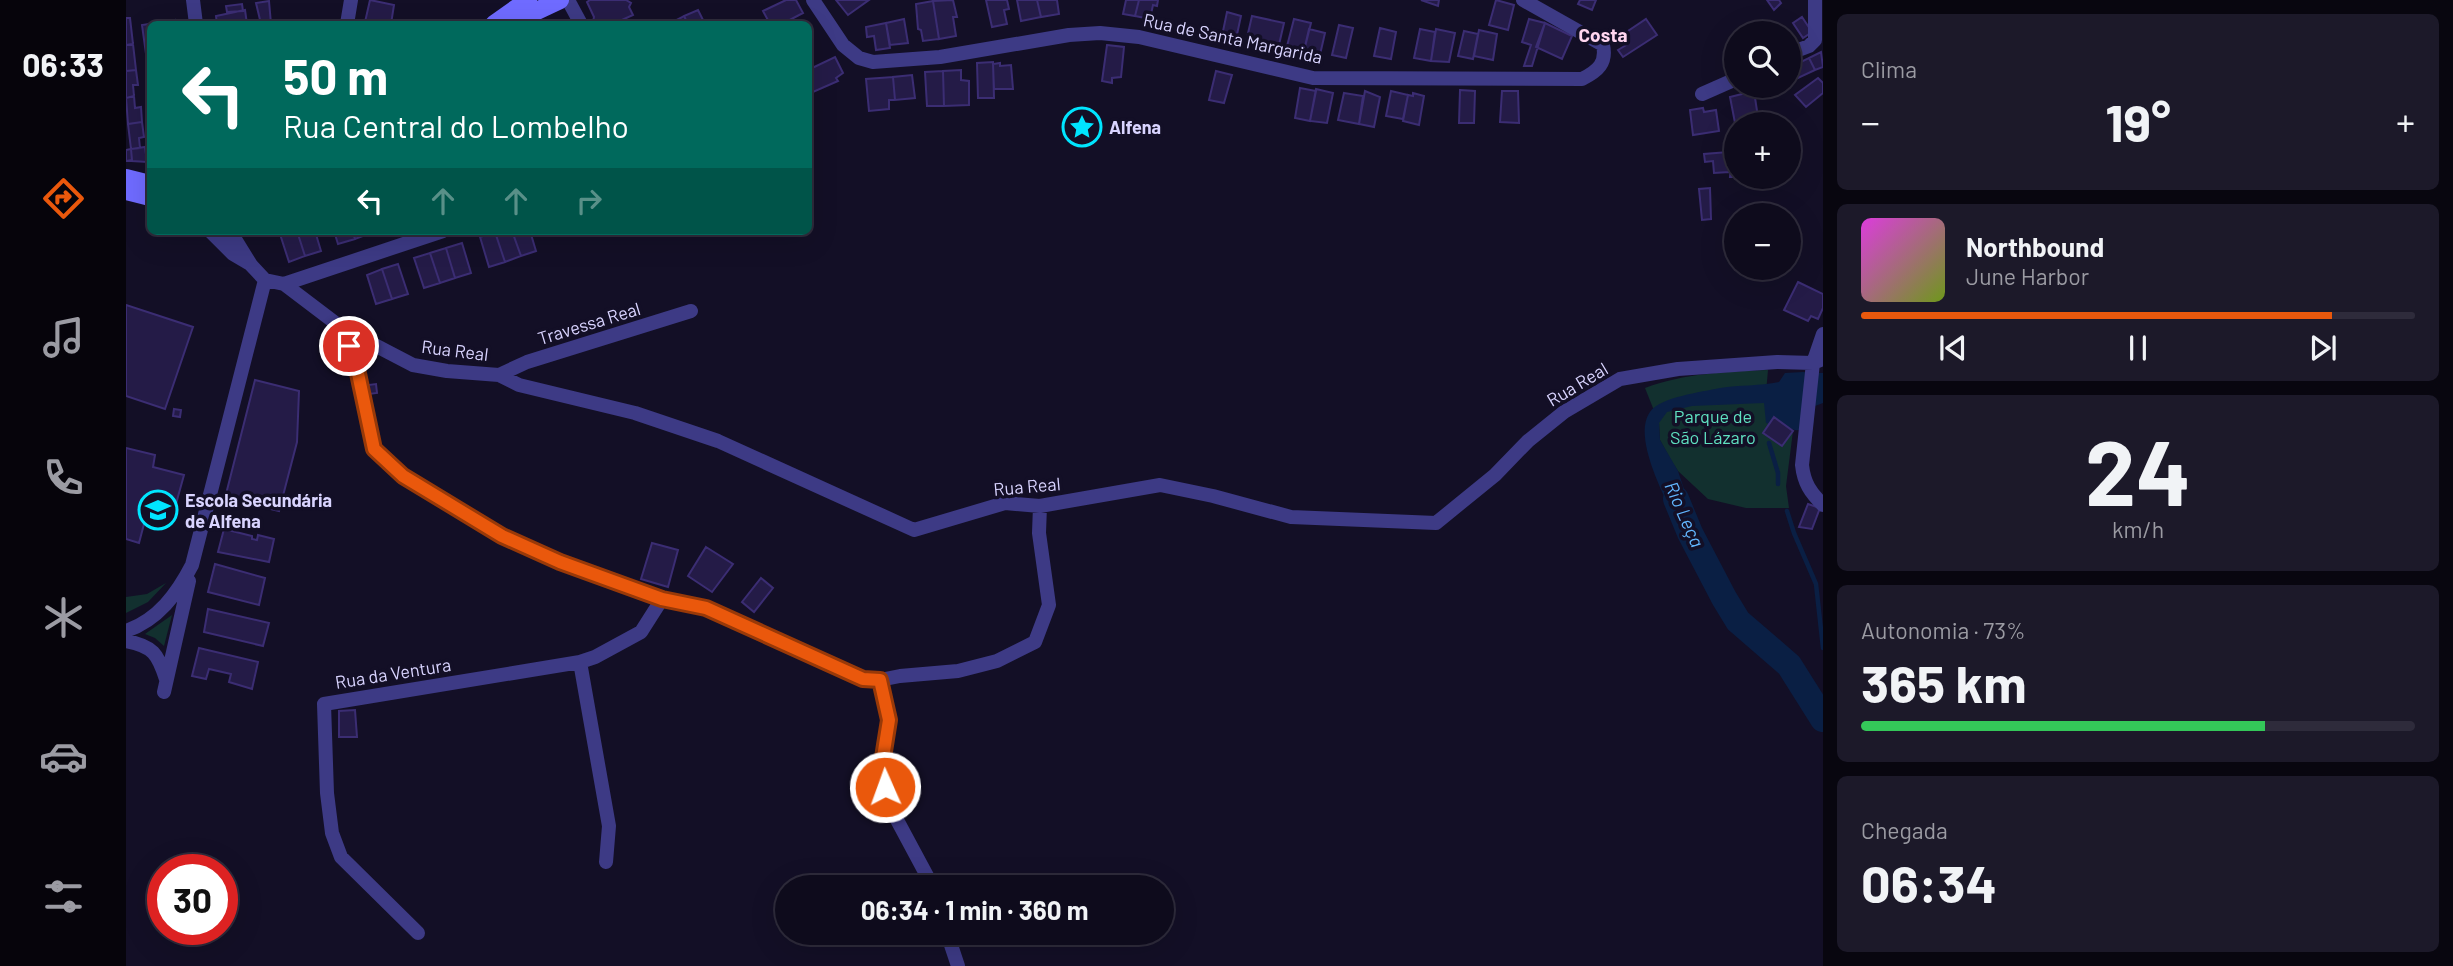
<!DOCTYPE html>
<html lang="pt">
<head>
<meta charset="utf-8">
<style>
	body { margin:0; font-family:Barlow,sans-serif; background:#1c1929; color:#f1f3f6; height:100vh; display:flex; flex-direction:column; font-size:26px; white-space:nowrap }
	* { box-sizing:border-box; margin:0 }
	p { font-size:23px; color:#9b9ba3 }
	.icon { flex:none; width:38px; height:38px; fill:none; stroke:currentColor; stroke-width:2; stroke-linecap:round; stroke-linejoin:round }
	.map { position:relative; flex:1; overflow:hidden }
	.drawer { display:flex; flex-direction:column; gap:14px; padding:14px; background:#08060f; width:630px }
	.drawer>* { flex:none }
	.guide { position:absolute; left:21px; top:21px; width:665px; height:214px; border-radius:10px; box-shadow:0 7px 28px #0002,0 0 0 2px #2e2b3b; background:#00695c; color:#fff; overflow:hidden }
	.controls { position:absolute; left:1598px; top:21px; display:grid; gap:14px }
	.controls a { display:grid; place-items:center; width:77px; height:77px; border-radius:50%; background:#0e0b1c; box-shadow:0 7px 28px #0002,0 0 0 2px #2e2b3b; font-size:35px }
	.speed { position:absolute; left:21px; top:854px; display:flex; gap:14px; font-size:35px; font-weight:700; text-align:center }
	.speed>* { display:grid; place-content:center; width:91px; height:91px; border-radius:50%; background:#0e0b1c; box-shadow:0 7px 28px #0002,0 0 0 2px #2e2b3b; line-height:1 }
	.speed .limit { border:10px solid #d22; background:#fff; color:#111 }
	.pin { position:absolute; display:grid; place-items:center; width:60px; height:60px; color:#fff; margin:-30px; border:4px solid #fff; border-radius:50%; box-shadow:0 2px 7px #0007 }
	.me { position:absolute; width:77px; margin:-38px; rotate:358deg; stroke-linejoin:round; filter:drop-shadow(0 0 5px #0008) }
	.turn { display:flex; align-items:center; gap:24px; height:147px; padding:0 21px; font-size:32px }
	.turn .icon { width:91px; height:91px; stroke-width:2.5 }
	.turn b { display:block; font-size:49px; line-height:60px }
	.lanes { display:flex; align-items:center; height:66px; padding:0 21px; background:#0003; justify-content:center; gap:35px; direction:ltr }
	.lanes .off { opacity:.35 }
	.big { font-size:52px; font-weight:700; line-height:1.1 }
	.drawer .widget { flex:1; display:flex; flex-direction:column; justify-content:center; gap:10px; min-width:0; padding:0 24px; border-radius:10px; background:#1c1929 }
	.drawer .dial { align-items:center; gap:0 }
	.dial b { font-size:91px; line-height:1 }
	.song { display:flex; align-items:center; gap:21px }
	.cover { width:84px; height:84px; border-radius:10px; background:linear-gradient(135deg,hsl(300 70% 55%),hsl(80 70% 35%)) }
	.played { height:7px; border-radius:4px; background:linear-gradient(90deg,#ea580c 85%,#2e2b3b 85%) }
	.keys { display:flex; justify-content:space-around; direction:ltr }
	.heat { display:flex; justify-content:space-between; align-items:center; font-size:38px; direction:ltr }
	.charge { height:10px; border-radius:5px; background:linear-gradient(90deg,#34c759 73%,#2e2b3b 0) }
	.trip { position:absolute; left:649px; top:875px; width:399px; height:70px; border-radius:35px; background:#0e0b1c; box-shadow:0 7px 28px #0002,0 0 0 2px #2e2b3b; font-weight:700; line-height:70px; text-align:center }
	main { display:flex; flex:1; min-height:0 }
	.menu { display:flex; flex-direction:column; width:126px; justify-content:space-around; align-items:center; background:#06040b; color:#9b9ba3 }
	.menu .icon { width:49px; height:49px }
	.menu .current { color:#ea580c }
	.menu b { font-size:32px; color:#f1f3f6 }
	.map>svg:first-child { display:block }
</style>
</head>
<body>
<main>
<nav class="menu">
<b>06:33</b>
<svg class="icon current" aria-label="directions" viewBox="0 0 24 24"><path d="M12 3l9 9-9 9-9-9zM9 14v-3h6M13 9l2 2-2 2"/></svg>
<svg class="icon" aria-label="music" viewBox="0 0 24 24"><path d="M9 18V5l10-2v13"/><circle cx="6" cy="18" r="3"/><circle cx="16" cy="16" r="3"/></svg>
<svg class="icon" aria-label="phone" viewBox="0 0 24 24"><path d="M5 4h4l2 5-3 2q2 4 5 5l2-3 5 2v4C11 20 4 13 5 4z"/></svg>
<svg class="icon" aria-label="climate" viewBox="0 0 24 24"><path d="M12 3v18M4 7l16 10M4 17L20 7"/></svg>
<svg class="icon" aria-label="car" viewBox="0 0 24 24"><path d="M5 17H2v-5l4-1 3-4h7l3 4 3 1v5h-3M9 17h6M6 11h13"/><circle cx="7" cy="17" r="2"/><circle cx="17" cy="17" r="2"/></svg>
<svg class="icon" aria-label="filters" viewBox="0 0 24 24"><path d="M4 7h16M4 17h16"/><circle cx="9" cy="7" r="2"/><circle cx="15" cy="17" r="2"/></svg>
</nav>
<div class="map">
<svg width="1697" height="966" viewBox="0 0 1697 966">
	<rect width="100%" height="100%" fill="#130f26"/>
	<path fill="#12302f" d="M1642,370C1639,408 1635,408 1667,431L1660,486L1663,508H1620L1582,499L1552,471L1545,460L1534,440L1533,423L1519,388C1559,373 1599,372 1642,370Z
		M40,583L22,602L0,613V597L21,594Z
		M46,615L38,646L29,638L19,634Z"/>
	<path fill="#0a1f44" d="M1677,372L1697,373V403L1689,406L1687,426C1667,434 1665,430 1649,418L1643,424L1640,423L1638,403L1566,406L1541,412L1533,423L1534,440L1552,471L1571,528L1558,538C1546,510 1504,440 1524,412C1534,397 1576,392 1594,388C1613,385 1634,386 1653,382L1659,373Z"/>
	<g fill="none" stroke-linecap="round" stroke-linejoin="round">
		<path stroke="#0a1f44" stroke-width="4.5" d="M1643,443L1652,473V484
			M1661,511L1668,533L1690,584L1697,648"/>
		<path stroke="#0a1f44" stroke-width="26" d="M1550,499L1564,533L1598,598L1612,621L1663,665L1697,719"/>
	</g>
	<path fill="#241b47" stroke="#3b2d73" stroke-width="2" d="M244,0L268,5L265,24L239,22Z
		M464,0H500L505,3L503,7L507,15L487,24H472L467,22L468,17L461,2Z
		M660,0H670L677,13L656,24H644L637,11Z
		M710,0H743L722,15Z
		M827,0L831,17H827L830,36L813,39L807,1Z
		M860,0H881L883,9L878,10L881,24L866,27Z
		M891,0H911L915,17L895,21Z
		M911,0H931L933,14L915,17Z
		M1000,0H1013L1009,16L997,14Z
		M1013,0H1032L1031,6L1027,5L1024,19L1009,16Z
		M1295,0H1313L1312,6Z
		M1370,0L1388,5L1382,30L1363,25Z
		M1454,0H1470L1466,10L1452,4Z
		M1641,0H1653L1655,3L1648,10Z
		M143,1L145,24H135L130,3Z
		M807,1L813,39L797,41L795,30L792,29L790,4Z
		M116,4L117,11L101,12L100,6Z
		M119,10L121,24H91L90,16Z
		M572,10L579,24H562L558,16Z
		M1101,12L1115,16L1110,39L1096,36Z
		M558,16L562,24H543Z
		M1126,16L1158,23L1152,49L1120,42Z
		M1676,17L1686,32L1677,38L1667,23Z
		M0,18H4L7,44L0,45Z
		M778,19L782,43L764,45L760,23Z
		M1168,19L1185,23L1177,55L1160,50Z
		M1403,19L1419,23L1406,66H1398L1405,45L1396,42Z
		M1520,19L1531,35L1497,57L1492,50L1502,44L1496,35Z
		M49,20V24H24V61H21L16,25Z
		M760,23L764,48L750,50L748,36L741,37L740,27Z
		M1419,23L1446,36L1436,59L1410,47Z
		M1213,25L1227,28L1220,58L1206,55Z
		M1254,28L1270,32L1265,59L1248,56Z
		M1183,29L1199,33L1193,59L1177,55Z
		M1294,29L1309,32L1305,61L1288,58Z
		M1310,29L1329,33L1323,62L1305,61Z
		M1353,30L1371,34L1367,60L1348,56Z
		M1338,31L1352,34L1347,59L1332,56Z
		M7,44L10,70L0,71V45Z
		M981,45L998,47L995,77L986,78V83L976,81Z
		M1695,52L1697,67L1689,70L1683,58Z
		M709,57L717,73L710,78L712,81L687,92L682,82V70Z
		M1683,58L1689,70L1672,78L1666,66Z
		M867,62L868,98H852L851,63Z
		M874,63V66L885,65L887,89H868L867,64Z
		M1666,66L1672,78L1662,82V67Z
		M10,70L12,85H7L8,96L0,98V71Z
		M835,70V80L843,81V105L818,106L817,71Z
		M817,71L818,106H801L799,72Z
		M1090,71L1106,75L1098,103L1083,100Z
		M786,75L789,98L769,100L767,77Z
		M767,77L769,100H763V109L743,111L740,79Z
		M1692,78L1697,83V93L1680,107L1669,95Z
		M1637,86H1655L1641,92Z
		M1174,88L1190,91L1184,121L1169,118Z
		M1190,89L1207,93L1201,123L1184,121Z
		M1334,90L1349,91L1348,123H1333Z
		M1239,91L1254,97L1248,127L1233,124Z
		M1265,91L1282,95L1277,119L1260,116Z
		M1376,91H1392L1393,123L1374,122Z
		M1628,91L1633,124H1610V128L1604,97Z
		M1218,93L1237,96L1233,124L1212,120Z
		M1287,93L1298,96L1293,125L1277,121L1282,95L1287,96Z
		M8,96L9,108L15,107L16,122L2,124L0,98Z
		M1577,108L1578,112L1590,110L1593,131L1567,135L1564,110Z
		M16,122L18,137L13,138L14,148L5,149L2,124Z
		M1610,139V155H1606L1604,140Z
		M19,147L21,162L6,161L5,149Z
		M5,149L6,160L0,161V150Z
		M1602,152L1603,172L1588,173L1587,161L1579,162L1578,154Z
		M1605,165H1610V177H1613H1604Z
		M1584,188L1585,219L1576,220L1573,189Z
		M153,231H171L179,256L163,262Z
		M171,231H189L195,251L179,256Z
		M208,231H226L229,239L212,244Z
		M226,231H244L245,233L229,239Z
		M373,231H386L395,256L379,262L369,232Z
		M386,231H404L410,251L395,256Z
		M369,232L379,262L363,267L354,237Z
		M336,243L345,273L329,278L320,248Z
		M320,248L329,278L314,283L304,253Z
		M304,253L314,283L298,288L288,258Z
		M272,264L282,294L266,299L256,269Z
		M256,269L266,299L250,304L241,275Z
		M1672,282L1697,294V308L1692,319L1685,316L1682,321L1658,310Z
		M0,305L67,327L39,409L0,396Z
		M129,380L173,391L171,442L153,511L99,498Z
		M250,384L251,393L243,394L242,385Z
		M48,409L55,410L54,417L47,416Z
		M1648,417L1667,431L1656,446L1637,433Z
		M0,448L29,455L27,467L58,475L48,511L29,505L24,525L18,524L13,543L0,539Z
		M1682,504L1694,508L1686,529L1673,527Z
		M98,529L126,536V539L131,540L132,535L148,539L143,562L92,552Z
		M526,543L552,550L542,587L515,579Z
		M580,547L607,564L586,592L562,576Z
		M89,564L139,578L133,605L82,592Z
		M635,578L647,588L628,612L616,602Z
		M82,609L143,623L137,646L78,632Z
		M73,648L132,662L126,689L103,682L105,674L83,669L80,679L66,676Z
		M229,710L231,737H213V711Z"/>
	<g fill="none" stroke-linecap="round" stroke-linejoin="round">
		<path stroke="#3d3a85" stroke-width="14" d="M67,0L70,24
			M442,0L455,24
			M687,0L717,45L733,58L747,62L814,57L943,35L974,33L1013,37L1187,78L1456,79C1472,71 1481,63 1477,45L1397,0
			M221,24L225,0
			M1662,54L1683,46L1689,40V0
			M1576,94L1610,79
			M84,231L107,254L124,264
			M104,231L125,265L139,280L158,284L216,328L287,365L321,371L373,375L393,385L509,413L592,441L788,530L879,503L914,506L1034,485L1087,496L1165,517L1310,523L1369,475L1402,441L1438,412L1494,379L1552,369L1651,362L1687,363L1697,359
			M158,284L317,231
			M216,328L230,364L248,449L277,476L376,536L434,562L536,599L580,608L737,679L754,680L774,676L832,671L871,661L909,642L923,605L913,533L914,506
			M1697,334L1687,363L1676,465C1678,483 1684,492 1697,505
			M373,375L401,362L565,311
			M0,631C32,620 51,594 66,565L139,280
			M0,641C27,646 32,654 40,679
			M454,662L483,826L480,862
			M754,680L763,720L755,770L763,805L807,887
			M38,692L63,581
			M292,933L215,857L206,833L201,793L198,704L454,662L469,657L515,632L536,599
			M821,933L832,966"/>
		<path stroke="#6f6bff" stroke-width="18" d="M368,24L402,0
			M383,24L434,0
			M0,178L24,184
			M0,191L24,197"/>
	</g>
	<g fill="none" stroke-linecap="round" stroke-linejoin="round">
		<defs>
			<path id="route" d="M223,346L230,364L248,449L277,476L376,536L434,562L536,599L580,608L737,679L754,680L763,720L755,770L759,787"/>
		</defs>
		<use href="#route" stroke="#983908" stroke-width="18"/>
		<use href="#route" stroke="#ea580c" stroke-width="12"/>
	</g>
	<defs>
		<symbol id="sight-ring" viewBox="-11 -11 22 22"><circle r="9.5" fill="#130f26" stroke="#00e5ff" stroke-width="1.5"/><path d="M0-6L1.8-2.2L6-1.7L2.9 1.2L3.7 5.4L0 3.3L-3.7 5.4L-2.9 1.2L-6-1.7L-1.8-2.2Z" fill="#00e5ff"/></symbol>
		<symbol id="school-ring" viewBox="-11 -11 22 22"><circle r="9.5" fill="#130f26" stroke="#00e5ff" stroke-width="1.5"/><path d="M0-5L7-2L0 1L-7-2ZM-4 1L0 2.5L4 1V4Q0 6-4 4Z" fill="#00e5ff"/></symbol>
	</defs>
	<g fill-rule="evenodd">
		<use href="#sight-ring" x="934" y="105" width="44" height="44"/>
		<use href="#school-ring" x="10" y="488" width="44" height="44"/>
	</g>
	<g text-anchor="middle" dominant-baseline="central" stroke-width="7" stroke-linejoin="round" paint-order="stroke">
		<g font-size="18" fill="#d9d4ff" stroke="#130f26">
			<text transform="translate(1107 38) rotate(12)">Rua de Santa Margarida</text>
			<text transform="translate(463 323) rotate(-17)">Travessa Real</text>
			<text transform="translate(329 350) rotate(7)">Rua Real</text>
			<text transform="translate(1451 384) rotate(-31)">Rua Real</text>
			<text transform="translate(901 486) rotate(-5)">Rua Real</text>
			<text transform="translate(267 673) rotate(-9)">Rua da Ventura</text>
		</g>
		<g font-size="18" font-weight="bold" fill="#d9d4ff" stroke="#130f26" text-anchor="start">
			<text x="983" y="127">Alfena</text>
			<text x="59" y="500">Escola Secundária<tspan x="59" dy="21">de Alfena</tspan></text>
		</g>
		<g font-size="18" fill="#5fe0c0" stroke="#130f26">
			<text x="1587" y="416">Parque de<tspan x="1587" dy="21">São Lázaro</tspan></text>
		</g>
		<g font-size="19" font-weight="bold" fill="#ffd6f0" stroke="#130f26">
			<text x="1477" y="34">Costa</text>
		</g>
		<g font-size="19" font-style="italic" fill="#62b6ff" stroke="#130f26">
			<text transform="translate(1559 514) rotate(66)">Rio Leça</text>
		</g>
	</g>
</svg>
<div class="controls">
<a><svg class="icon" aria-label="search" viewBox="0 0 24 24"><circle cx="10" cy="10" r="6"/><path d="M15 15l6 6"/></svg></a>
<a>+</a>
<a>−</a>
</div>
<div class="speed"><div class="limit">30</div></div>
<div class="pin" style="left:223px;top:346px;background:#d93025"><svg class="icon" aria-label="arrive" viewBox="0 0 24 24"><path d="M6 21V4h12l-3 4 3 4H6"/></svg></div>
<svg class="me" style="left:759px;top:787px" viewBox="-20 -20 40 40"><circle r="17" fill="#ea580c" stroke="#fff" stroke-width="3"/><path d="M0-11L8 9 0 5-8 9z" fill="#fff"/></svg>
<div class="trip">06:34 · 1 min · 360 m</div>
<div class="guide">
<div class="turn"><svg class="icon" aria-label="left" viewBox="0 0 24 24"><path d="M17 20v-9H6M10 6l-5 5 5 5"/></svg><div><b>50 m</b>Rua Central do Lombelho</div></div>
<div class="lanes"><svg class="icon" aria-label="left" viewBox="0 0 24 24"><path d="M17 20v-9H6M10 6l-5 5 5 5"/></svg><svg class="icon off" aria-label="ahead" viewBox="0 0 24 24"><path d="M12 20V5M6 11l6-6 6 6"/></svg><svg class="icon off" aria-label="ahead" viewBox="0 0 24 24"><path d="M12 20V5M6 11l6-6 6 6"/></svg><svg class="icon off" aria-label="right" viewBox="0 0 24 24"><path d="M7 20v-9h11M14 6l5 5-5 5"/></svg></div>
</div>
</div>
<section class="drawer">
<div class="widget"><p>Clima</p>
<div class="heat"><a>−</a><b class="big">19°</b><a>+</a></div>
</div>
<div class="widget">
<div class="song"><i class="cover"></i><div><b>Northbound</b><p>June Harbor</p></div></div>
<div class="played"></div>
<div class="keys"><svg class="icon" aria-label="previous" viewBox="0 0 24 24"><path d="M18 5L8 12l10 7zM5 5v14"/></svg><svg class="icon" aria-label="pause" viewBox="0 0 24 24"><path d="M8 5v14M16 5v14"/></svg><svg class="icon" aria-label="next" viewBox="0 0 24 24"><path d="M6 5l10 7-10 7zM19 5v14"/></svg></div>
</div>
<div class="widget dial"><b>24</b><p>km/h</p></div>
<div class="widget"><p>Autonomia · 73%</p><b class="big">365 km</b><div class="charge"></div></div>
<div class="widget"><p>Chegada</p><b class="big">06:34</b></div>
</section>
</main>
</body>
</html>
